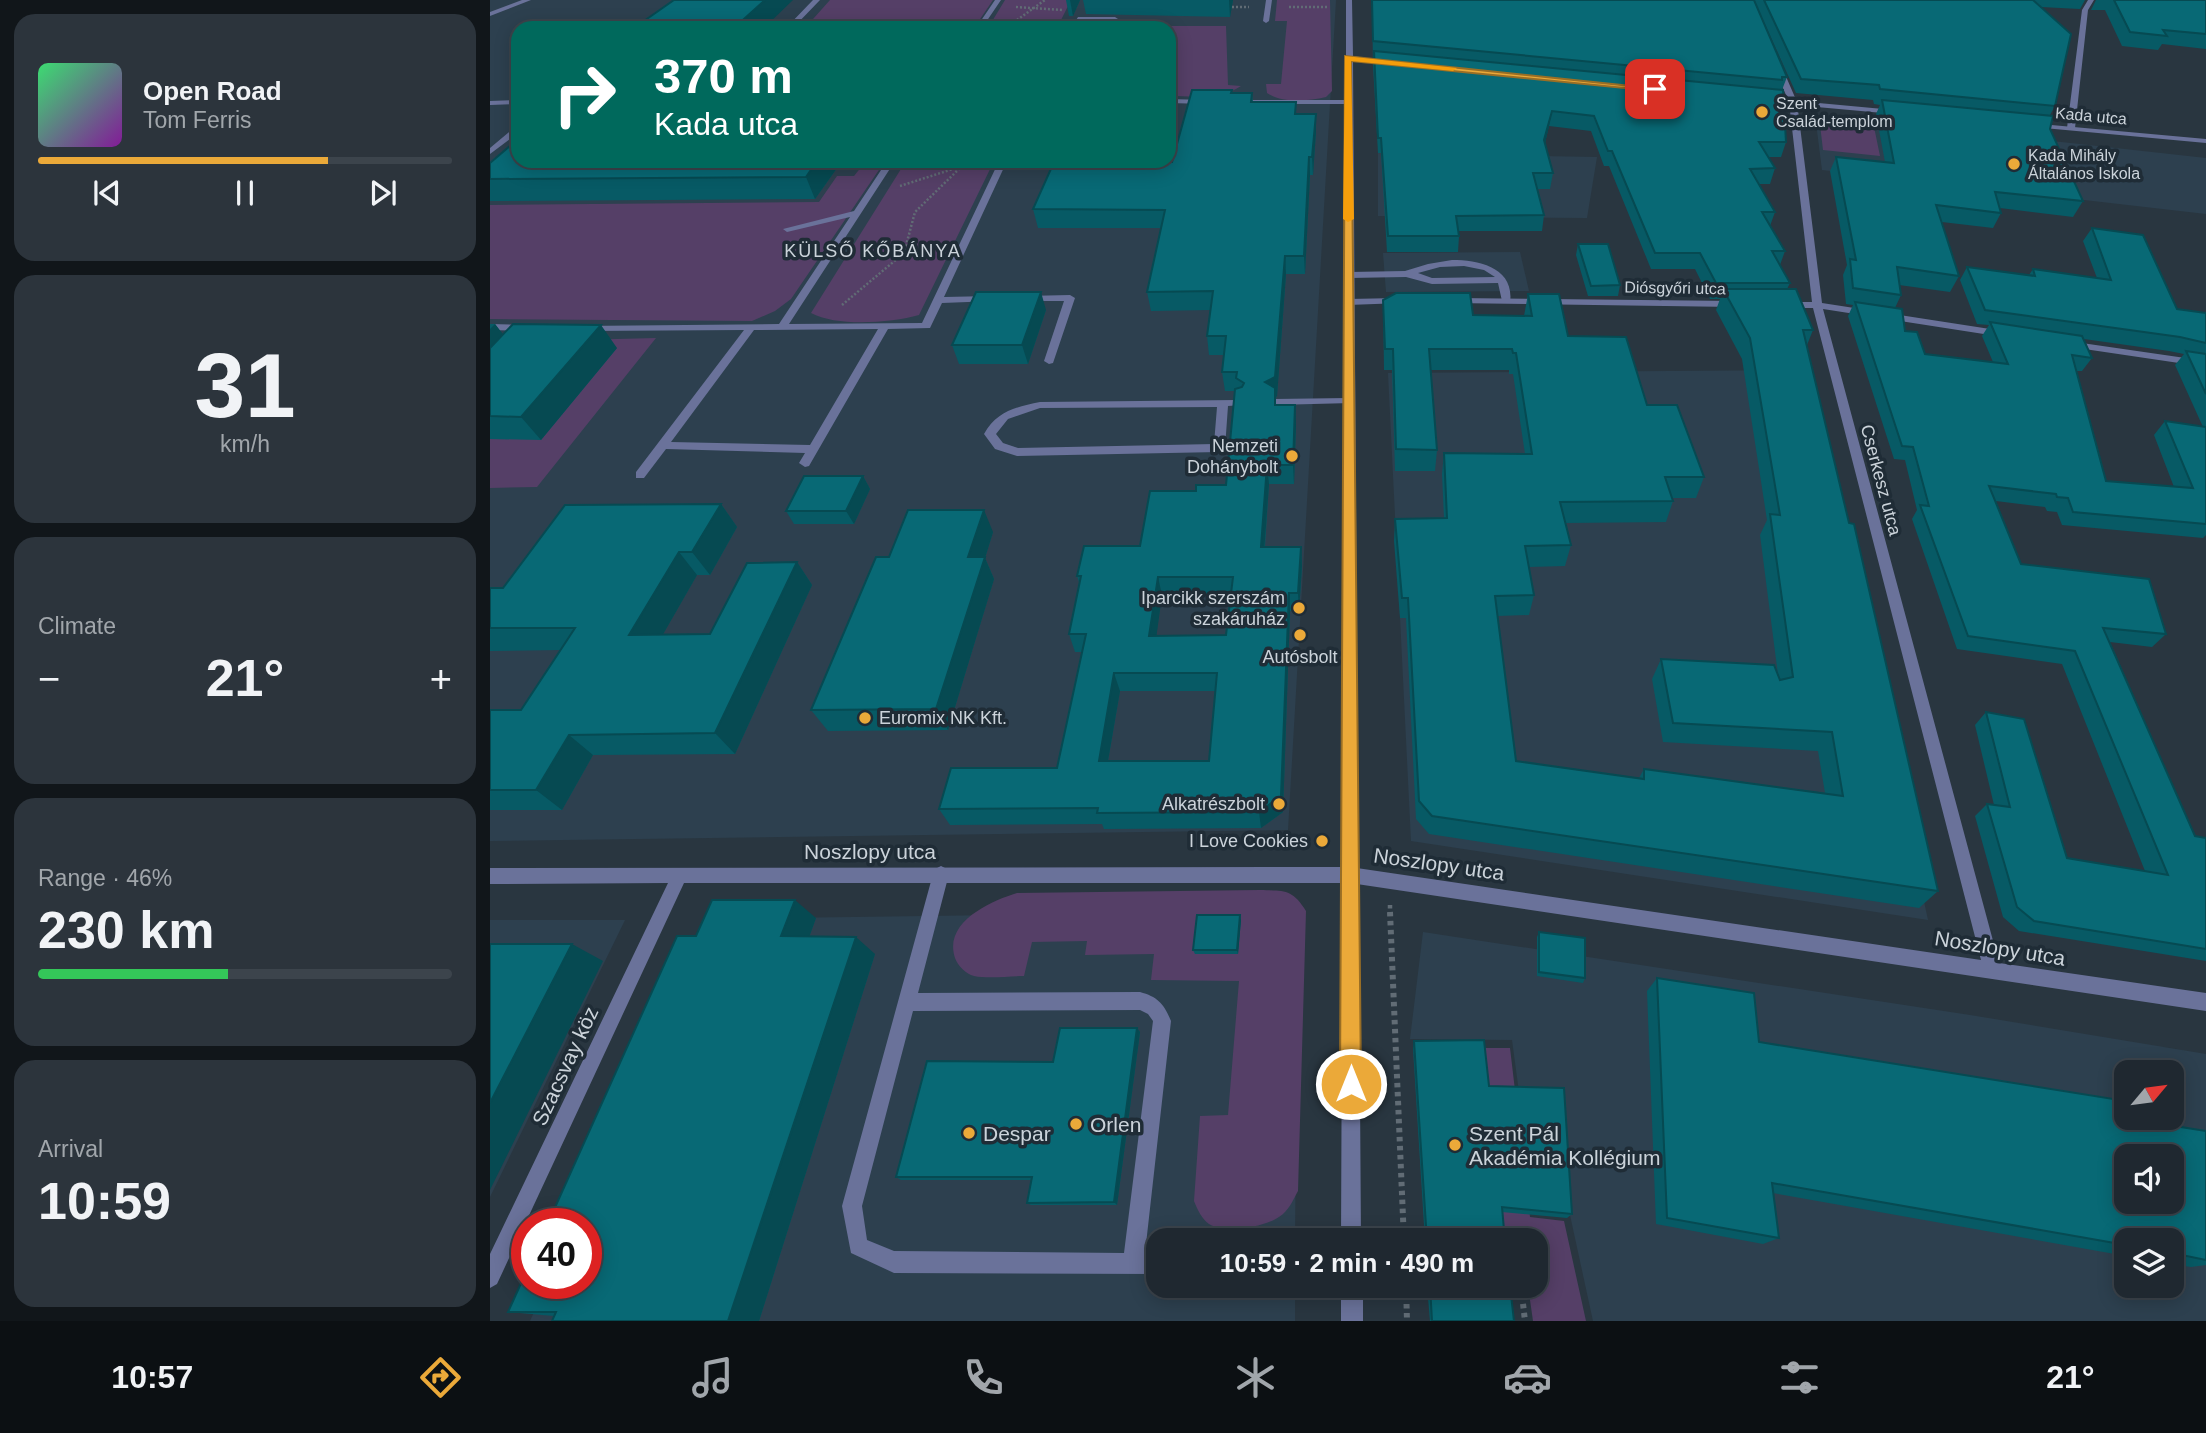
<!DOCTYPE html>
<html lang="en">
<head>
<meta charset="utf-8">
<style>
	body { margin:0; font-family:Arial,sans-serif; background:#2c343c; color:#f1f3f6; height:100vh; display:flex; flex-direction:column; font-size:26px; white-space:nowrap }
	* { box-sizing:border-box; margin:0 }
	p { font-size:23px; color:#a1a6ab }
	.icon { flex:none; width:38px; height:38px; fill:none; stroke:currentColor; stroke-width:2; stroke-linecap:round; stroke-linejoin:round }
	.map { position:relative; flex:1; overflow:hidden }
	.panel { display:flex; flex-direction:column; gap:14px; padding:14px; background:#11161a; width:490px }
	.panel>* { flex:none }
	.banner { position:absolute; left:21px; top:21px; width:665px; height:147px; border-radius:21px; box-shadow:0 4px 18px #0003,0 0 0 2px #3c444c; background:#00695c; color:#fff; overflow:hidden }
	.needle { width:46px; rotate:61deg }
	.buttons { position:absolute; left:1624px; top:1060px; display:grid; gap:14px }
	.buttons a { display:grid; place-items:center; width:70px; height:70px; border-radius:14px; background:#1f2830; box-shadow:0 4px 18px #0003,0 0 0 2px #3c444c; font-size:35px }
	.speed { position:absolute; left:21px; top:1208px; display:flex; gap:14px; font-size:35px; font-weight:700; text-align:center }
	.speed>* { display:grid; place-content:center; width:91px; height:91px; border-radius:50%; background:#1f2830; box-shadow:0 4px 18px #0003,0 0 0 2px #3c444c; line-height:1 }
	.speed .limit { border:10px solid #d22; background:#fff; color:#111 }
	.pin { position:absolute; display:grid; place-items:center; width:60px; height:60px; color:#fff; margin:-30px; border-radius:14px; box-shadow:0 4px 10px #0006 }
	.me { position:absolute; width:77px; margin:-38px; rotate:0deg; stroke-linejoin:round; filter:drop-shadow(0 0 5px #0008) }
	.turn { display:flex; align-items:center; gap:24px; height:147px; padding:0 28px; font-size:32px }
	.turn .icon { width:91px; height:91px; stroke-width:2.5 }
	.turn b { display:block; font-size:49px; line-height:60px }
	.big { font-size:52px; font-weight:600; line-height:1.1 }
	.panel .tile { flex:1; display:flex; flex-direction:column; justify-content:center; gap:10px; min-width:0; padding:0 24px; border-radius:21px; background:#2c343c }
	.panel .dial { align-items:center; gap:0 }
	.dial b { font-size:91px; line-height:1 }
	.song { display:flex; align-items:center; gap:21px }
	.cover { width:84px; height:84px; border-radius:10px; background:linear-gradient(135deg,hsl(140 70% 55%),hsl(290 70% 35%)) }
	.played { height:7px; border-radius:4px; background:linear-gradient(90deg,#eba939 70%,#3c444c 70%) }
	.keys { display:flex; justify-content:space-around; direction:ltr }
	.heat { display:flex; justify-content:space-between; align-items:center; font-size:38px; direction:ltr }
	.charge { height:10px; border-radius:5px; background:linear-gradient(90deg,#34c759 46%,#3c444c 0) }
	.trip { position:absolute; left:656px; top:1228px; width:402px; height:70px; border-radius:21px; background:#1f2830; box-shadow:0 4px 18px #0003,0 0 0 2px #3c444c; font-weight:600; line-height:70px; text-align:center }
	.tabs { display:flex; height:112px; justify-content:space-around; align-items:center; background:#0c1013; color:#a1a6ab }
	.tabs .icon { width:49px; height:49px }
	.tabs .current { color:#eba939 }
	.tabs b { font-size:32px; color:#f1f3f6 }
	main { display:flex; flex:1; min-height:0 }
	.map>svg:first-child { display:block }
</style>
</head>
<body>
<main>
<section class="panel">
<div class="tile">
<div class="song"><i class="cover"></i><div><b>Open Road</b><p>Tom Ferris</p></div></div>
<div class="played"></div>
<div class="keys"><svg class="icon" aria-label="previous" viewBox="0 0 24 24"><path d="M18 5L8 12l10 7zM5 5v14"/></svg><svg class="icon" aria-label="pause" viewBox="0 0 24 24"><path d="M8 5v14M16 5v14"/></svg><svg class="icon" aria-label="next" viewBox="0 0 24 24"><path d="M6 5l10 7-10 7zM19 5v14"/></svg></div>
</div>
<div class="tile dial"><b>31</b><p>km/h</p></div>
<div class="tile"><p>Climate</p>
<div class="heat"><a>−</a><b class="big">21°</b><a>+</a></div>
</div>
<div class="tile"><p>Range · 46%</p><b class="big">230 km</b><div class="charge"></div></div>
<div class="tile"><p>Arrival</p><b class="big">10:59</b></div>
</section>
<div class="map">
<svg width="1716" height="1321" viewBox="0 0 1716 1321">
	<rect width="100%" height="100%" fill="#293640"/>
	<path fill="#2d404f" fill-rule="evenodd" d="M0,0H846L798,830L0,841ZM28,28H679V161H28Z
		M1325,115L1716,158V214L1332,170Z
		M888,153L1107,157L1097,218L888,216Z
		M1030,252L1039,291L896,292L893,253Z
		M1319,370L1438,920L921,841L898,373Z
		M808,911L805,1241H668V1286H805V1321H40L57,1283H96V1223L218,919Z
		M0,920H135L0,1197Z
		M933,932L1480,1015L1716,1054V1321H1103L1080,1215L1045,1211L1022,1040L920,1039ZM1636,1073H1682V1118H1636ZM1636,1157H1682V1202H1636ZM1636,1241H1682V1286H1636Z"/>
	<path fill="#553f67" d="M340,0H503L484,28H315Z
		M515,0H581L568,26H736L738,85L751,86C730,100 703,96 679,96V28H498Z
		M787,0H840L842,91L836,97C818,101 793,104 777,93L776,84H791L797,21H785Z
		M1329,116L1383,122L1390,156L1333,150Z
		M376,161H395L301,299L285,311L262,321L0,319V205L329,202L347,176H364Z
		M416,161H504L429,315C400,323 347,327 321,313Z
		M166,338L47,487L0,488V358L49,341Z
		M770,890C795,891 802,889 816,911L808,1191C804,1198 800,1208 793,1214C779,1227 736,1234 719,1224C712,1219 707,1209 704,1201L710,1116L738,1115L749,981L661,980L664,954L595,955L597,941L542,942L534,976C519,976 499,979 484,976C476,974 468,966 465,958C453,922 501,901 527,893Z
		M991,1048H1020L1040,1217L1074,1221L1096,1321H1043L1038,1286H1046V1241H1016Z"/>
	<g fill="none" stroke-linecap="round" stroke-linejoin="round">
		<path stroke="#616c75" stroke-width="2.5" stroke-dasharray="2 2" stroke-linecap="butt" d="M526,7L573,10
			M742,7H759
			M799,7H838
			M528,28L527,20L555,0
			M410,186L488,161
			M352,305L414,253L425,212L471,167L470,161"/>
		<path stroke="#616c75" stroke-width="4.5" stroke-dasharray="3.5 3.5" stroke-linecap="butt" d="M900,905V914"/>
		<path stroke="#616c75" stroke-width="6" stroke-dasharray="4.5 4.5" stroke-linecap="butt" d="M900,912L914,1241
			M916,1286L917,1321
			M1031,1286L1035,1321"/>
		<path fill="#6a729a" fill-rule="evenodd" d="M32,0H41L0,16V12Z
			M323,0H330L303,28H296Z
			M505,0H511L492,28H486Z
			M776,0H782L779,21L776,23L773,21Z
			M588,17H625L628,19L625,21H590L587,28H581Z
			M679,99L716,100L720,102L716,104L679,103Z
			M28,100V104L0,105V101Z
			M743,100H858L862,102L858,104H740V100Z
			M25,127H28V133L0,154V148Z
			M397,161H405L299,324L432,323L509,161H517L454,297L501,296L506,299L504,301L452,303L440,328L398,329L319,466L315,467L309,463L315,453L176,449L154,478H146V472L254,330L95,331L91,330V326L289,324L360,217L297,232L293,229L364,211ZM388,329L320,445L181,442L264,330Z
			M962,260C990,260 1025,268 1020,303L1012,301L1008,283L942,284L916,277L859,278L854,275L859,272L915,271L938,264ZM974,266L994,270L1005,277L942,278L928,273L950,267Z
			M535,296L580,295L585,298L563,363L559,364L554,361L574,301H532L530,299Z
			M0,324L39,325L44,328L39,331L0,330Z
			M858,398L862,399V403L784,405L779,402L784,399Z
			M748,400L753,403L752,405L738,406L735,448L729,452L527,456L505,449L494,434C507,411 526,407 550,402ZM727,407L724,444L528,448L513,443L506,434L518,419L550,408Z
			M451,866L457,869L459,874L428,993L650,992C668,997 674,1004 681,1021L655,1253L668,1254V1274L404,1273L361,1253L352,1206L443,874L445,869ZM423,1011L650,1010L658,1014L663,1021L634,1253L404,1251L377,1240L372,1206Z"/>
		<path fill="#6a729a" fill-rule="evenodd" d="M1598,0H1604L1598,10L1585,128L1581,130L1577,128L1592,10Z
			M1287,63L1291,65L1307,102L1332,303L1513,331L1518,334L1513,337L1333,309L1509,963L1716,993V1011L860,883H194L7,1284L0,1288V1254L178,883L0,884V868L860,867L1491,960L1323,308H1294L1289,305L1294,302H1322L1299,102L1283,65Z
			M909,298L912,299V303L858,305L853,302L858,299Z
			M965,298L1245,301L1250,304L1245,307L962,303V299Z
			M1578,341L1716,361V367L1574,346V342Z"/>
		<path fill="#6a729a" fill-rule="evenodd" d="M856,0H862L863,56L903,62L899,64L863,61L871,1241H851L856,60L854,58L856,56Z
			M1275,98L1404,110L1408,112L1404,114L1272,102L1271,100Z
			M1540,123L1716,139V143L1543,127H1540Z
			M851,1286H873V1321H851Z"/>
	</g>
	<path fill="#075a65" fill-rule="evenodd" d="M576,0H590L583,16H579Z
		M593,0H743L740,17L596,14Z
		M882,0H1264L1297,77L1292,90L1296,142L1291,157H1278L1285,168L1280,184H1269L1285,212L1280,226L1295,251L1290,265L1300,283L1297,289L1323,330L1317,345L1359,523L1448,891L1429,908L939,834L926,819L916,618H910L904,541L905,519L954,518L952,474L954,453L1035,454L1023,374H1019V370H941L947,450L945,471H905L902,370H894L893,300L983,315L1034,316L1038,294L1078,336L1157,405L1214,477L1206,498H1182L1183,501L1176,522L1075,523L1081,545L1075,566L1039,567L1044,595L1039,615L1007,616L1026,761L1149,778L1154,769L1335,793L1328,751L1173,742L1162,679L1171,659L1288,675L1270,535L1277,520L1252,359L1226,310L1230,299H1220L1205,269H1161L1119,166H1114L1101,131L1059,126L1055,143L1063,173L1060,189H1047L1054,215L1052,231H969V236L968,252H897L891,153H888L883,66Z
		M1264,0H1595L1590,9L1551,7L1565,106L1560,115V129L1593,201L1583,217L1510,208L1511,213L1503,228L1452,222L1469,276L1460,292L1409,285L1411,295L1405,308L1415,331L1435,354L1503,362L1492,336L1499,325L1487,324L1470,280L1477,267L1539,275L1543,269L1607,278L1593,241L1602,228L1687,309L1716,313V535L1713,538L1572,525L1567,512L1557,511L1555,507L1506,501L1531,564L1676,634L1662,647L1620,642L1705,836L1716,838V961L1529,931L1513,917L1485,816L1497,804L1504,805L1485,725L1496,712L1577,858L1655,871L1572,664L1467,649L1422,519L1427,510L1415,460L1404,459L1358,316L1363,305L1356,304L1353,275L1357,265L1340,171L1346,157L1395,162L1386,114L1390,105L1384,104L1383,100L1306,93ZM1594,339L1679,351L1694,354L1685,365L1713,427L1675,421L1664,435L1684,487L1616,481L1586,371H1592L1602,358Z
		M1606,0H1716V49L1672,44L1668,50L1632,46L1615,10H1601Z
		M742,90V93H762L763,102L807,114H826V131L823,175H820L815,274H796L787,396L786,397V405L806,424L804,484H779L775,547H811L812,566L809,611H800L793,812L771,828L614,829L612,824L460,825L449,809L567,768L592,652H585L579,634L590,585L587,576L650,546L706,491L736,485L745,391H735L732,372L734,355H719L717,336L720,310L661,311L657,292L671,228H548L543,209L682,162ZM672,595L741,596L736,635L666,636ZM630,691H726L719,761H618Z
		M28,161H369L364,168H347L325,199L0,201V163Z
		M1088,244L1130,285L1128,296H1098L1086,255Z
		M556,310L538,364H469L462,345Z
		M0,324H5L13,335L127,348L51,440L0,439Z
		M373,476L380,489L364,524H304L296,511Z
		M231,504L247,527L220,575H207L173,634H220L307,562L322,585L245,754L103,755L72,810H0V710H31L70,650L0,651V588H13Z
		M503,532L495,558L504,579L458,730L338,731L321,710L399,557Z
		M326,918L319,937L385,954L269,1321H62L64,1316L18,1312L206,936Z
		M751,920L748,954H705L703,950Z
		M1049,932L1095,978L1093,983L1047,976V937Z
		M1167,978L1269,1042L1685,1126L1716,1131V1265L1701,1267L1682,1264V1241H1636V1256L1283,1193L1289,1238L1273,1244L1166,1224L1157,991Z
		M647,1028L650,1032L627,1205H541L537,1203L541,1180H411L406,1177L563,1062Z
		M924,1041L999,1086L1082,1214L1077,1218L1012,1212L1015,1241H935L923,1049Z
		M937,1286H1020L1024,1321H940Z"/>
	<path fill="#064a52" d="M275,0H303L274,28H244Z
		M580,0H590L583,16Z
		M739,0H743L740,17Z
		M1062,111L1059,126L1052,156L1054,140Z
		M826,114V131L823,175L822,157Z
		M819,157L820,175L815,274L814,256Z
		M327,161H344L347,168L325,199L316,177Z
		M361,161H369L364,168Z
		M795,256L796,274L787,396L786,397V408L775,382Z
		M551,292L556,310L538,364L532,345Z
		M5,324L23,347L0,371V329Z
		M111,325L127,348L51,440L31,417Z
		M805,405L806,424L804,484L803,465Z
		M777,465L779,484L773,566L771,547Z
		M373,476L380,489L364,524L356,511Z
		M231,504L247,527L220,575L202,552Z
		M494,510L503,532L495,558L504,579L458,730L446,709L478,557Z
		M811,547L812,566L809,611L808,593Z
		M189,552L207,575L160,657L139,635Z
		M307,562L322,585L245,754L225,733Z
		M668,577L672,595L664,654L659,636Z
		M799,593L800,611L793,812L771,828L769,812Z
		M624,673L630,691L615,778L609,761Z
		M79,735L103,755L72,810L46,790Z
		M305,900L326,918L313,954L291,936Z
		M750,915L751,920L748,954L747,950Z
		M366,937L385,954L269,1321H238Z
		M82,944L113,961L0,1190V1103Z
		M647,1028L650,1032L627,1205L624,1202Z"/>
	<path fill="#086975" stroke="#064a52" stroke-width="2" fill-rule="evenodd" d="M184,0H275L244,28H144Z
		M882,0H1264L1297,77H1292V80L883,41Z
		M1274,0H1543L1581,34L1565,106L1390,89L1389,85L1311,79Z
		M1624,0H1716V34L1673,30L1677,36L1640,32Z
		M884,51L1293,90L1296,142H1269L1285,168L1260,169L1285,212H1272L1295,251H1282L1300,283H1226L1210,253H1165L1122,151H1118L1104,116L1062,111L1054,140L1063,173H1043L1054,215L966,216L969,236H898L891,138H888Z
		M702,90H742L741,93H762L761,102H806L805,114H826L822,157H819L814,256H795L785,377L775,382L785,388V405H805L803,465H777L771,547H811L808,593H799L791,796L769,812L607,813L608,808L449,809L461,768H567L596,634H579L591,576H587L594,546H650L660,491H706V485H736L745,389L752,387L754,383L746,378L747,372H732L736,336H717L723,291L657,292L675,210L543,209L564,162H682ZM668,577H743L736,635L659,636ZM624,673H727L719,761H609Z
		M1392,100L1563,116L1560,129L1593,201L1505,192L1511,213L1446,205L1469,276L1407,267L1411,295L1363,288L1360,259L1366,260L1346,157L1404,163Z
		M28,139V161H327L316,177L0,179V163Z
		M1602,228L1653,235L1687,309L1716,313V343L1690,337L1495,310L1477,267L1545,276L1543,269L1621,280Z
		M1088,244H1118L1130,285L1101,286Z
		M1233,289H1306L1323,330H1313L1359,523L1364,524L1448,891L942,816L929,801L918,598H912L905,519L957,518L954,453L1042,454L1026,353H1023L1022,349H939L947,450L906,449L903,349H895L893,300L906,293H980L983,315L1042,316L1038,294H1069L1078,336L1136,337L1157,405H1187L1214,477H1175L1183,501L1070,502L1081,545L1035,546L1044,595L1005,596L1026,761L1154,779V769L1353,796L1342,732L1183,723L1171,659L1284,665L1290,680L1303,677L1280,514L1290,515L1260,338Z
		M486,292H551L532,345H462Z
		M1365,302L1412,309L1415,331L1427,332L1435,354L1518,364L1500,322L1592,336L1602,358L1582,355L1616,481L1703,488L1675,421L1716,427V524L1583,512L1578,498L1567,497L1566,494L1499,486L1531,564L1659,579L1676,634L1613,628L1705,836L1716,838V949L1544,921L1527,907L1497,804L1520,807L1496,712L1534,719L1577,858L1678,875L1585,651L1478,636L1430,505L1439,506L1423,447L1412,446Z
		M23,324L111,325L31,417L0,416V348Z
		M1696,351L1716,354V394Z
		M314,476H373L356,511H296Z
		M231,504L202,552H189L139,635L220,634L257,563L307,562L225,733L79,735L46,790H0V710H31L85,628H0V588H13L75,505Z
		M418,510H494L478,557H495L446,709L321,710L386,557H399Z
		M222,900H305L291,936L366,937L238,1321H62L66,1312H18L37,1270V1283H96V1223H58L187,936H206Z
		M707,915H750L747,950H703Z
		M1049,932L1095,938V978L1049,972Z
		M0,944H82L0,1103Z
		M1167,978L1264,993L1269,1042L1636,1101V1118H1682L1685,1126L1716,1131V1260L1682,1253V1241H1636V1245L1282,1183L1289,1238L1177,1218ZM1636,1157H1682V1202H1636Z
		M570,1028H647L624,1202L537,1203L542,1177H406L437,1061L563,1062Z
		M994,1040L999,1086L1074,1088L1082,1214L1012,1207L1015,1241H937L924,1041Z
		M940,1286H1020L1024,1321H942Z"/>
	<path fill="#eba939" stroke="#996e25" stroke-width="2" d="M855,56L1169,89L1165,91L861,61L871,1084L868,1092L861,1095L853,1092L850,1084Z"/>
	<path fill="#f59e0b" d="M855,56L967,68L963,71L861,61L864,219L858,222L853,219Z"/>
	<g fill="#eba939" stroke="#1f2c36" stroke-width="2.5">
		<circle cx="1272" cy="112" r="7"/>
		<circle cx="1524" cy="164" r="7"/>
		<circle cx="802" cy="456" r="7"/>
		<circle cx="809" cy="608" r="7"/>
		<circle cx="810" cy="635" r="7"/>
		<circle cx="375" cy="718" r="7"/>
		<circle cx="789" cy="804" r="7"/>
		<circle cx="832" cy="841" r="7"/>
		<circle cx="586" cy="1124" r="7"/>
		<circle cx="479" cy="1133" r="7"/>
		<circle cx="965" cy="1145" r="7"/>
	</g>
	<g text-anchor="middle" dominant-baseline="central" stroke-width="7" stroke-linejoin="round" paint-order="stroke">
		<g font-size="16" fill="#cbd3da" stroke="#1f2c36" text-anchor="start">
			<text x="1286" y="103">Szent<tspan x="1286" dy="18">Család-templom</tspan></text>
			<text x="1538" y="155">Kada Mihály<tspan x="1538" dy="18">Általános Iskola</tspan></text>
		</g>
		<g font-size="16" fill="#cbd3da" stroke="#1f2c36">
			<text transform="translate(1601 116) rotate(5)">Kada utca</text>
			<text transform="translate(1185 288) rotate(1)">Diósgyőri utca</text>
		</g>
		<g font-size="18" letter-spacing="2" fill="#cbd3da" stroke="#1f2c36">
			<text x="383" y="251">KÜLSŐ KŐBÁNYA</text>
		</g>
		<g font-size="18" fill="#cbd3da" stroke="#1f2c36" text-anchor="end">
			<text x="788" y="446">Nemzeti<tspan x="788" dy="21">Dohánybolt</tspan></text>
			<text x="795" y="598">Iparcikk szerszám<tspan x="795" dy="21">szakáruház</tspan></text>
			<text x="810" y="657" text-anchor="middle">Autósbolt</text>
			<text x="389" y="718" text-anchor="start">Euromix NK Kft.</text>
			<text x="775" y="804">Alkatrészbolt</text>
			<text x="818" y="841">I Love Cookies</text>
		</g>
		<g font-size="18" fill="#cbd3da" stroke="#1f2c36">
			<text transform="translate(1391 480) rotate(75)">Cserkesz utca</text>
		</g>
		<g font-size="21" fill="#cbd3da" stroke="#1f2c36">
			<text x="380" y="851">Noszlopy utca</text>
			<text transform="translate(949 864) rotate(8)">Noszlopy utca</text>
			<text transform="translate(1510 948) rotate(9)">Noszlopy utca</text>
			<text transform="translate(75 1066) rotate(-65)">Szacsvay köz</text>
		</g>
		<g font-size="21" fill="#cbd3da" stroke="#1f2c36" text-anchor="start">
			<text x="600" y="1124">Orlen</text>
			<text x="493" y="1133">Despar</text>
			<text x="979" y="1133">Szent Pál<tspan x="979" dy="24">Akadémia Kollégium</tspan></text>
		</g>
	</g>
</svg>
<div class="buttons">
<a><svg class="needle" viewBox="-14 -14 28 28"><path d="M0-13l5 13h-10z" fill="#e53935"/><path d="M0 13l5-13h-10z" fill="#a1a6ab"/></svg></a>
<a><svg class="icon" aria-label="sound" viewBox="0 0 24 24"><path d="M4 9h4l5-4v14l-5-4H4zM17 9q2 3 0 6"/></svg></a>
<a><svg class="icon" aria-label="layers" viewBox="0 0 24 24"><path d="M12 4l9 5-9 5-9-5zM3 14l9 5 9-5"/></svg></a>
</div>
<div class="speed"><div class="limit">40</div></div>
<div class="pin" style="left:1165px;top:89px;background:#d93025"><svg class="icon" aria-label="arrive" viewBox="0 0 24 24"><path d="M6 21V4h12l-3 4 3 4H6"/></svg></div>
<svg class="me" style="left:861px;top:1084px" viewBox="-20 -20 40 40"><circle r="17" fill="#eba939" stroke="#fff" stroke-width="3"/><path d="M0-11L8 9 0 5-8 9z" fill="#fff"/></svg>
<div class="trip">10:59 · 2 min · 490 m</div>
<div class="banner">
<div class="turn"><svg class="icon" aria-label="right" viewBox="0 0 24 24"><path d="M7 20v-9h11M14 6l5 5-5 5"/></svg><div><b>370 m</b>Kada utca</div></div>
</div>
</div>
</main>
<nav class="tabs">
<b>10:57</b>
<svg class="icon current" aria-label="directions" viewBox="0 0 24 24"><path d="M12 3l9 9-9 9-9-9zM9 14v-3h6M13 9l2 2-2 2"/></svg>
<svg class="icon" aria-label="music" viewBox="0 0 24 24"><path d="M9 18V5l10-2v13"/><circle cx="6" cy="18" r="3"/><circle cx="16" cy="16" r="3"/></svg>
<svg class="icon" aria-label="phone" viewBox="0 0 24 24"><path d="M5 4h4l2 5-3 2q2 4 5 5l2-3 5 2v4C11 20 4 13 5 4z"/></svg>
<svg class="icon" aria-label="climate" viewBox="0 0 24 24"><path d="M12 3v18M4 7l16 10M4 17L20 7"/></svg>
<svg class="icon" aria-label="car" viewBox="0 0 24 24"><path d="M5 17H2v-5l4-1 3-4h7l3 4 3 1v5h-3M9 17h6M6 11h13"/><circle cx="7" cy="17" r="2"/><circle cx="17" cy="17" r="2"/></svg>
<svg class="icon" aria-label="filters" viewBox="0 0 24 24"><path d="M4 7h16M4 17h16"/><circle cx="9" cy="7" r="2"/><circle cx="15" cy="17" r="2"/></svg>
<b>21°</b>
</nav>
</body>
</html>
